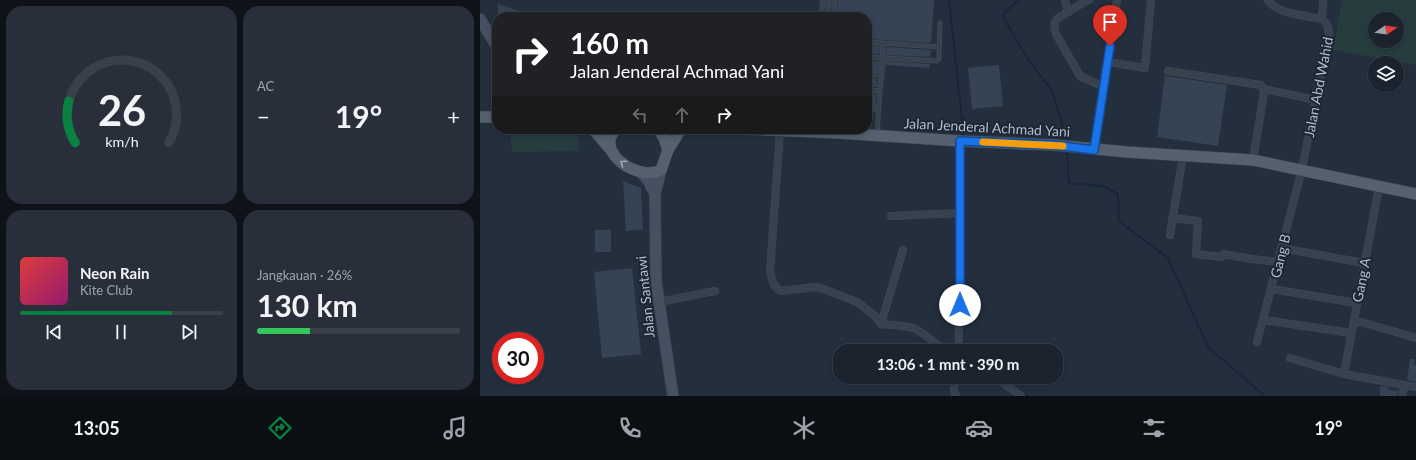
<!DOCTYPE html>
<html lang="id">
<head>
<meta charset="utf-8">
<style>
	body { margin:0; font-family:Lato,sans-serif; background:#282f3a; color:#f1f3f6; height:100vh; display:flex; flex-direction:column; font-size:15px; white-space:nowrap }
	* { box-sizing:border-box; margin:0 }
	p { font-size:13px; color:#a0a4aa }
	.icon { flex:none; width:22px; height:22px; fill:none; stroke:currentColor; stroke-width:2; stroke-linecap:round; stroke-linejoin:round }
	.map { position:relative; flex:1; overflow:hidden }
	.sheet { display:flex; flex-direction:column; gap:6px; padding:6px; background:#0f1319; width:480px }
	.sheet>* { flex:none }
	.hud { position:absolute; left:12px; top:12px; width:380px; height:122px; border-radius:16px; box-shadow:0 2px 6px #0003,0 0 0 1px #39404a; background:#202124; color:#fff; overflow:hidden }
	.needle { width:26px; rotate:77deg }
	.buttons { position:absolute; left:888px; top:12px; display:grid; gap:8px }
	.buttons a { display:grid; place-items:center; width:36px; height:36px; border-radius:50%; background:#1b232e; box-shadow:0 2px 6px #0003,0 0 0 1px #39404a; font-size:20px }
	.speed { position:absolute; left:12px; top:332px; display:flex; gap:8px; font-size:20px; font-weight:700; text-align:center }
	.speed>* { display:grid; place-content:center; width:52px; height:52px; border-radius:50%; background:#1b232e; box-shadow:0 2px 6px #0003,0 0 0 1px #39404a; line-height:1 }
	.speed .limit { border:6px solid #d22; background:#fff; color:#111 }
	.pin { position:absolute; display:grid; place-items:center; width:34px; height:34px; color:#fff; margin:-41px -17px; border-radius:50% 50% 50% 0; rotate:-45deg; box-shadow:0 0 4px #0007 }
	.pin .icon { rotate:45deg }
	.me { position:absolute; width:44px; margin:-22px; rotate:0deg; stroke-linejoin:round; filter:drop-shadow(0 0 3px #0008) }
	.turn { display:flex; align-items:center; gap:14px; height:84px; padding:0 12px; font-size:18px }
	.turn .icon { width:52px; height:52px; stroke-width:2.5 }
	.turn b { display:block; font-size:28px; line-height:34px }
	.lanes { display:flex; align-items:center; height:38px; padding:0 12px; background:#0003; justify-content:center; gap:20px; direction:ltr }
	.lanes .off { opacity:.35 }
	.big { font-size:30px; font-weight:700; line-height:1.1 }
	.sheet .card { flex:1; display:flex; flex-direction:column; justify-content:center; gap:6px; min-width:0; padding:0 14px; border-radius:16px; background:#282f3a }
	.sheet .dial { align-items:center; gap:0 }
	.dial svg { height:104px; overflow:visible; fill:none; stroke:#39404a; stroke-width:7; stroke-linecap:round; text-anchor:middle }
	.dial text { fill:#f1f3f6; stroke:none }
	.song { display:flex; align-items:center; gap:12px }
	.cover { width:48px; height:48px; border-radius:6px; background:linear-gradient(135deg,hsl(0 70% 55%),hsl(320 70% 35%)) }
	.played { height:4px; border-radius:2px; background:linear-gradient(90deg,#0b8043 75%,#39404a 75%) }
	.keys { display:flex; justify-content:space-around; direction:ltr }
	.heat { display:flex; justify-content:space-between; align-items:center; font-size:22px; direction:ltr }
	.charge { height:6px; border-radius:3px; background:linear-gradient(90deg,#34c759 26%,#39404a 0) }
	.sheet .tiles { flex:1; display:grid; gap:6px; grid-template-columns:repeat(2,1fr) }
	.trip { position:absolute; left:353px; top:344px; width:230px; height:40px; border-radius:16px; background:#1b232e; box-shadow:0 2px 6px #0003,0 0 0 1px #39404a; font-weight:700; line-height:40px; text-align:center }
	.menu { display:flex; height:64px; justify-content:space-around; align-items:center; background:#0b0e12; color:#a0a4aa }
	.menu .icon { width:28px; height:28px }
	.menu .current { color:#0b8043 }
	.menu b { font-size:18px; color:#f1f3f6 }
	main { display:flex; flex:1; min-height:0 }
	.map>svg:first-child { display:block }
</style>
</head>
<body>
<main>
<section class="sheet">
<div class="tiles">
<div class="card dial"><svg viewBox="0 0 100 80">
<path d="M14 69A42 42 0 1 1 86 69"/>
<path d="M14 69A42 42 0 0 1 9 37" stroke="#0b8043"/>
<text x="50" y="56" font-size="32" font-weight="700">26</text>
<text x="50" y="72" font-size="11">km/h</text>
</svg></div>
<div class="card"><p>AC</p>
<div class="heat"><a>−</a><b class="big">19°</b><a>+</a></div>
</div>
<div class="card">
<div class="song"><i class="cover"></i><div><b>Neon Rain</b><p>Kite Club</p></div></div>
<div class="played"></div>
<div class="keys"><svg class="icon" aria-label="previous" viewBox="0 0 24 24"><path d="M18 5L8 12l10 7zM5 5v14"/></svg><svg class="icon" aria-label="pause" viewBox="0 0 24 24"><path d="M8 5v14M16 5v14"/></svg><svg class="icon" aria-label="next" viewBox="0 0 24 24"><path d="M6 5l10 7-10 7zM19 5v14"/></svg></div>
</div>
<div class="card"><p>Jangkauan · 26%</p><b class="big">130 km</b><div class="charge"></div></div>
</div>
</section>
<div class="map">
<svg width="936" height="396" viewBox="0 0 936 396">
	<rect width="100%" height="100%" fill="#242f3e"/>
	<path fill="#263c3f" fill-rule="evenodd" d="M862,0H936V65L853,50ZM895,19H917V41H895Z
		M30,129H96L100,151L32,152Z"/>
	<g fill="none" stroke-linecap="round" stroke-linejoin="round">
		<path stroke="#17263c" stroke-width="2" d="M469,0L484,138
			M538,0L522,15L545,55L572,91L586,137L587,143
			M484,144L483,346L486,351
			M587,149L589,183L623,186L638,194L639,221L688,258L728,347L785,396
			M541,392L547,396"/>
	</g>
	<path fill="#364354" d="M346,0H352L351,17H344Z
		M358,0H454L451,43L387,39V17H357Z
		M18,4L55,16L54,17H18Z
		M387,45L400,46L399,54H387Z
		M406,47L451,50L450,57L405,55Z
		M387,60L399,61L398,72L387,71Z
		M405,61L450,64L449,68L406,65L403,94Z
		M519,65L523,106L492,109L488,68Z
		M685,76L747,85L738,146L677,137Z
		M387,77L397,78V87H387Z
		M387,93L396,94V107L387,106Z
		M143,181L161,188L163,230L146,231Z
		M115,230H131V252H115Z
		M152,268L161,354L122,358L114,272Z
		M930,359H935L934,365H936V382L927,380Z
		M900,386L909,387L908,390L918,391L917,396H900Z"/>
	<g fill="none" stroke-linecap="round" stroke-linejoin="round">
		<defs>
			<path id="service" d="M341,17L343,0
				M354,17L355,0
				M387,42L459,47
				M387,57L457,61L459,59L460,23
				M387,74L401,75
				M387,90L400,91
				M387,109L398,110
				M397,134L403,43"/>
			<path id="minor" d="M585,0L588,12
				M609,0L604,2L577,19C573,24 574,28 576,34L600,76L624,87
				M842,19L843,0
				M628,62L665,68L671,0
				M688,71L781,85L784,92L773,160
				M784,89L836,100
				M300,131L290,271C292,279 293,287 301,291L335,287L341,288L377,302L395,316L401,324
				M614,150L637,0
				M411,216L480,213
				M692,218L718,221L716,254L741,257L744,254L772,259L798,262
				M690,235L703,156
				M801,248L884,263
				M791,289L877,303
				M179,302L235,291
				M784,320L871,333
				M874,320L936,338
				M401,324L423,250
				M401,324C411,325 424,325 433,328C446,333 455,345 468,351
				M777,342L822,169L849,34C849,28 847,23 842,19C826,16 797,14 788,0
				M479,351L480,141
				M810,358L864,374L936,387
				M864,374L899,187
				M475,377L474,391L476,396
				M515,377L541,396
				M922,396L924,385"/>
			<path id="secondary" d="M0,19L17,47
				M181,170L175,194L176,281L193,396
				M161,172L169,182L175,194"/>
			<path id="primary" d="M0,117H17
				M113,129L130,149
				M136,129C113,153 160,182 181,170L188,150L201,129
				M178,129L184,138L188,150
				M265,129L358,133L480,141L574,145L647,152L773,160L936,194"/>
		</defs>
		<use href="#service" stroke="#414a57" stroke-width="5"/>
		<use href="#minor" stroke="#414a57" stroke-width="8"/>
		<use href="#secondary" stroke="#414a57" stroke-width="12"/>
		<use href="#primary" stroke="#414a57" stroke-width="12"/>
		<use href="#service" stroke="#38414e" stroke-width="3.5"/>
		<use href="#minor" stroke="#38414e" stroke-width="7"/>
		<use href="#secondary" stroke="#465061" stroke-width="10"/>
		<use href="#primary" stroke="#56606e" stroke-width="11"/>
	</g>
	<defs><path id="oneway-chevron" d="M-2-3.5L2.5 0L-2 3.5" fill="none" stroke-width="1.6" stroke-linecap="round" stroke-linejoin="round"/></defs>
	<use stroke="#a1aab7" href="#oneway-chevron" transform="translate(143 163) rotate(-145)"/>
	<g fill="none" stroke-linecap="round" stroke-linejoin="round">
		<defs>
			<path id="route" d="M480,305V141L574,145L614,150L630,46"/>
		</defs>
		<use href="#route" stroke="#114b97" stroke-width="10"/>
		<use href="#route" stroke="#1a73e8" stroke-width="7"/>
		<path stroke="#f59e0b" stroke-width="7" d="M503,142L583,146"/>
	</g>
	<g text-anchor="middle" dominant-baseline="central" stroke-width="4" stroke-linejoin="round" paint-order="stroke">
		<g font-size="14" fill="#b4bcc9" stroke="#1d2633">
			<text transform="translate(838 87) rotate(-79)">Jalan Abd Wahid</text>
			<text transform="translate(507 127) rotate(3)">Jalan Jenderal Achmad Yani</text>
			<text transform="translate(800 256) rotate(-76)">Gang B</text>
			<text transform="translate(881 280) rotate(-79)">Gang A</text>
			<text transform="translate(165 297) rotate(-96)">Jalan Santawi</text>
		</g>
	</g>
</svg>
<div class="buttons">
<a><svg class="needle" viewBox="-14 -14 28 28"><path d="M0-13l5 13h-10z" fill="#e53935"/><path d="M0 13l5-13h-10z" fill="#a0a4aa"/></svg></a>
<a><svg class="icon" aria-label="layers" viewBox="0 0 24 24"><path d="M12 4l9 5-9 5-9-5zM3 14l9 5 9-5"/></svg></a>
</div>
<div class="speed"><div class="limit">30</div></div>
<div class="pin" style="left:630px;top:46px;background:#d93025"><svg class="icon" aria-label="arrive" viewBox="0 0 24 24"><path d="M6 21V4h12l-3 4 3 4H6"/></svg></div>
<svg class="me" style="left:480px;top:305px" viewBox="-20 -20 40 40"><circle r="19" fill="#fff"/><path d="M0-13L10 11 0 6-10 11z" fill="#1a73e8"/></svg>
<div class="trip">13:06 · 1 mnt · 390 m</div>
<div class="hud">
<div class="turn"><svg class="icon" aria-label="right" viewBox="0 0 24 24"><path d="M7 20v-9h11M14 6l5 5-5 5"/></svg><div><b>160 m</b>Jalan Jenderal Achmad Yani</div></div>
<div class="lanes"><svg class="icon off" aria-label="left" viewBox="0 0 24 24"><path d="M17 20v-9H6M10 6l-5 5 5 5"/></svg><svg class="icon off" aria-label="ahead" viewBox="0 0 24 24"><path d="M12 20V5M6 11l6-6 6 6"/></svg><svg class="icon" aria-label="right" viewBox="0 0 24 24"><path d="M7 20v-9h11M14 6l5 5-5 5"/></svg></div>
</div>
</div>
</main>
<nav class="menu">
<b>13:05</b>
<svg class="icon current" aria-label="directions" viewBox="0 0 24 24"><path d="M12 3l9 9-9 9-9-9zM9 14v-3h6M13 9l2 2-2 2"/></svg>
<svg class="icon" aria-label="music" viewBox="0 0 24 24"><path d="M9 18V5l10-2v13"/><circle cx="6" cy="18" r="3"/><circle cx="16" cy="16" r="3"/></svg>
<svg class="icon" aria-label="phone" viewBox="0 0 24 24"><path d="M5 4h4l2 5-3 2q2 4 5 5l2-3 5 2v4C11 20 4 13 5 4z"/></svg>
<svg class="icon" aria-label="climate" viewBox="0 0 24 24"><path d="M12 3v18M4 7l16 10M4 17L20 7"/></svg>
<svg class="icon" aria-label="car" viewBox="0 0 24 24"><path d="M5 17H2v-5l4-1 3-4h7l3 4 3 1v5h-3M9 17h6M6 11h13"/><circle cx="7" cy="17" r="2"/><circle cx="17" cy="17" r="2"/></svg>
<svg class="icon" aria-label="filters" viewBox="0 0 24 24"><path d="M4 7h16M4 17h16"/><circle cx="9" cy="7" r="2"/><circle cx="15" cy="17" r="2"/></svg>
<b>19°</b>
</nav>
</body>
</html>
